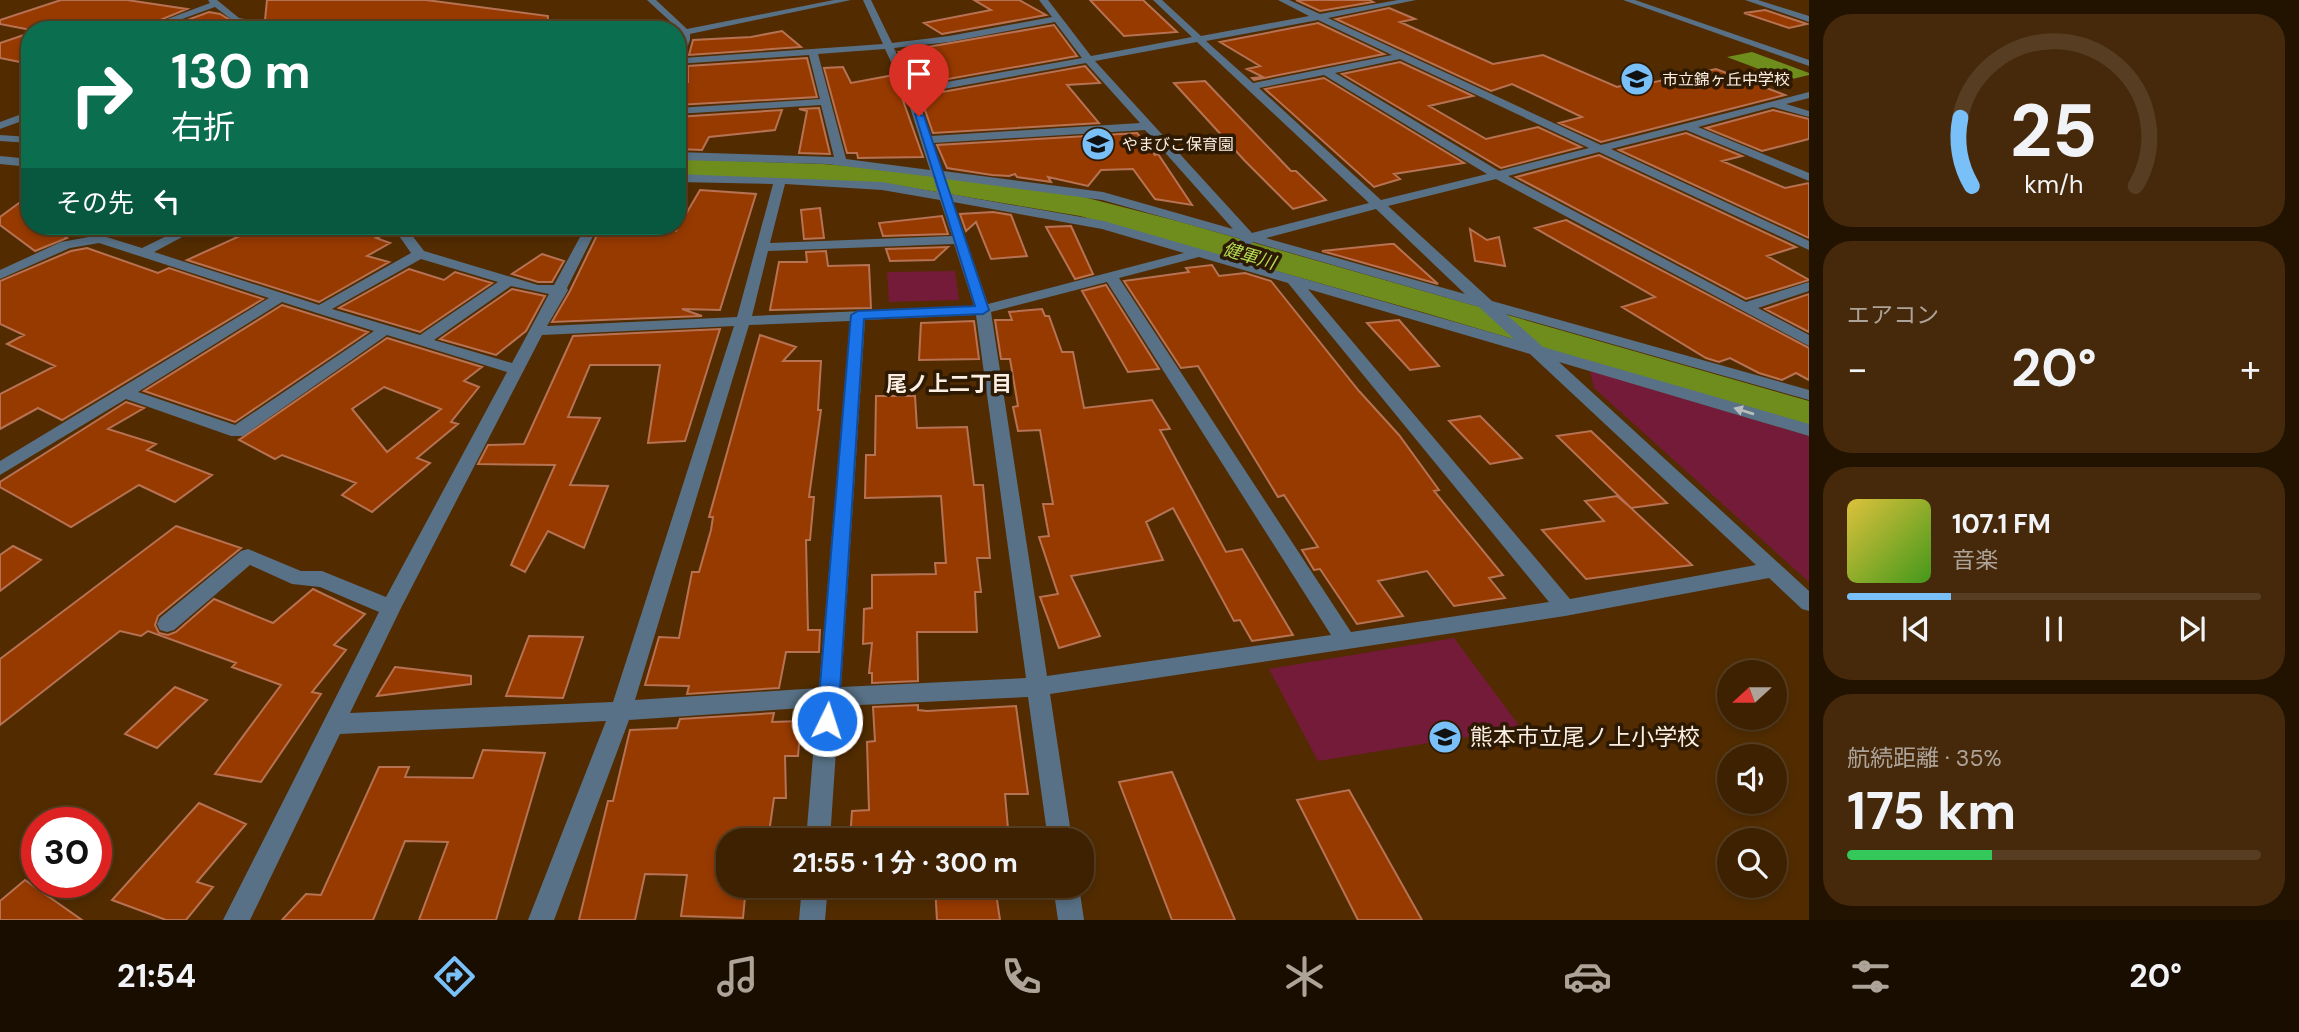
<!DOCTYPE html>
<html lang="ja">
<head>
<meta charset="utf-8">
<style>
	body { margin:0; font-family:"DM Sans","Noto Sans JP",sans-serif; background:#45290a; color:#f1f3f6; height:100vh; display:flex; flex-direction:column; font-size:26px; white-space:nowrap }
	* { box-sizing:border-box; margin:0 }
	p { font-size:23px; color:#ada399 }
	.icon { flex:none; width:38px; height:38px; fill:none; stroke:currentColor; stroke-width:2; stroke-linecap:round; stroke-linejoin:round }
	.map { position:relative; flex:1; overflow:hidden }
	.sheet { display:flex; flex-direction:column; gap:14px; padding:14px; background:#221200; width:490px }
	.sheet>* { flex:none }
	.guide { position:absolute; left:21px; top:21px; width:665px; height:214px; border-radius:28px; box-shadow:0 4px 10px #0003,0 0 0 2px #573e22; background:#0b6e4f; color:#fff; overflow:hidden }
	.needle { width:46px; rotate:249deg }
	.fabs { position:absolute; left:1717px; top:660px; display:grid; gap:14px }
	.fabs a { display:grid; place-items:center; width:70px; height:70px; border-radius:50%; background:#3e2100; box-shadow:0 4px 10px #0003,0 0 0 2px #573e22; font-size:35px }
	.speed { position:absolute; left:21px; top:807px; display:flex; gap:14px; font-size:35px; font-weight:700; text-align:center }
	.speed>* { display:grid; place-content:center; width:91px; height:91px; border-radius:50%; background:#3e2100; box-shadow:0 4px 10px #0003,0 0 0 2px #573e22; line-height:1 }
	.speed .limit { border:10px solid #d22; background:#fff; color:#111 }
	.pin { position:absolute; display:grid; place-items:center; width:60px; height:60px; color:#fff; margin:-72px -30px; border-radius:50% 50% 50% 0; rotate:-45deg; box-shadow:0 0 7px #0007 }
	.pin .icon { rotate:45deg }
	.me { position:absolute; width:77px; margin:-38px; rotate:4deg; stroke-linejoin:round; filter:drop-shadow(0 0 5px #0008) }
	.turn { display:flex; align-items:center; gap:24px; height:147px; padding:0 35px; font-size:32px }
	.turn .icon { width:91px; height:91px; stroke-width:2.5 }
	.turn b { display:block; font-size:49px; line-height:60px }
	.then { display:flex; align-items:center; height:66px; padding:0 35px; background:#0003; gap:14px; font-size:26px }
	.big { font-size:52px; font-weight:700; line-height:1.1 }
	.sheet .tile { flex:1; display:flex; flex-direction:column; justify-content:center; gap:10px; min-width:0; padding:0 24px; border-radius:28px; background:#45290a }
	.sheet .dial { align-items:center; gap:0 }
	.dial svg { height:182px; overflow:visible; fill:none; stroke:#573e22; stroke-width:7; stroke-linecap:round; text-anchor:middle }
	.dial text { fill:#f1f3f6; stroke:none }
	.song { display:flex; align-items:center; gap:21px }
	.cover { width:84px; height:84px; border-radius:10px; background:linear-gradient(135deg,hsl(50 70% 55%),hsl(100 70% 35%)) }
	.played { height:7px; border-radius:4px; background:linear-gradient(90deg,#79bff8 25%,#573e22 25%) }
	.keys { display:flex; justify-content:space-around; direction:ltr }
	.heat { display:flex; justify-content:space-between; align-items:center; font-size:38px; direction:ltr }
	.charge { height:10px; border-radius:5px; background:linear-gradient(90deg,#34c759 35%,#573e22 0) }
	.trip { position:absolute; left:716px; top:828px; width:378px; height:70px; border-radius:28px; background:#3e2100; box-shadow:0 4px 10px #0003,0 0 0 2px #573e22; font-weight:700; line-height:70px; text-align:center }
	.tab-bar { display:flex; height:112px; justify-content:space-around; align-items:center; background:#190d00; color:#ada399 }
	.tab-bar .icon { width:49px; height:49px }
	.tab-bar .active { color:#79bff8 }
	.tab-bar b { font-size:32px; color:#f1f3f6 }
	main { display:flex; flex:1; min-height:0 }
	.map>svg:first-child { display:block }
</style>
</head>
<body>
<main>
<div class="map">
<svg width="1809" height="920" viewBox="0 0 1809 920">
	<rect width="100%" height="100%" fill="#522c00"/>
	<path fill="#741b3a" d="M955,271L959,300L889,302L887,272Z
		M1590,371L1809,436V582L1594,388Z
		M1454,638L1521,728L1318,761L1269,669Z"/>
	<path fill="#6f8d1d" d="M1752,52L1809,73V75L1788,80L1727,57Z
		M677,159L823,164L923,172L1072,194L1181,222L1809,401V426L1422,312L1080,216L889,184L677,175Z"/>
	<path fill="#973a00" stroke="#b77254" stroke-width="2" fill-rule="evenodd" d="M61,0H127L187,9L136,30H31L0,24V20Z
		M267,0H426L548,16L547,30H309L265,20Z
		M974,0H1019L1046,15L942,34L924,23L991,10Z
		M1090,0H1143L1177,32L1124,36Z
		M1296,0H1369L1373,2L1320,11Z
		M1389,8L1415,19L1400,22L1493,64L1543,55L1617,87L1625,85L1631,87L1716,69L1785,95L1601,142L1559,123L1582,117L1512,84L1491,91L1336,19Z
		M1765,10L1807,24L1789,28L1744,13Z
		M209,12L220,14L240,26L239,30H160Z
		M1318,23L1384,54L1254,80L1252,78L1263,77L1247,69L1260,66L1220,42Z
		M1054,25L1077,56L915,85L909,73L920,71L899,52Z
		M782,31L801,47L689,55L693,40L751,37Z
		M30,33V64L0,58V43Z
		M807,58L817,97L677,105V81L688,82V66Z
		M1400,62L1473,96L1429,106L1486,139L1538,127L1581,147L1501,168L1342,74Z
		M1085,66L1100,83L1067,85L1099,123L933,133L920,96Z
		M843,67L851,83L894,75L923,157L858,158L857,153H847L824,68Z
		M1324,78L1464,163L1394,174L1400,179L1374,187L1265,89Z
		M1205,81L1291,171H1296L1326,200L1293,209L1245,161L1174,83Z
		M819,108L830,154L799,153L807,111L799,109Z
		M782,110L775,130L709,137L702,150L677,149V117Z
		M1773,110L1809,119V139L1762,151L1706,128Z
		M1137,133L1155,155L1158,154L1192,205L1155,199L1133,169L1101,170L1088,186L1048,177L1051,182L1017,177L1015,174L1009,176L992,175L947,168L937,145Z
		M1686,133L1742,156L1722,161L1785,188L1809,183V238L1619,150Z
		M1599,155L1796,247L1767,256L1809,280L1746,299L1516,177Z
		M700,190L756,194L720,310L682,309L702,316L552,322L570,291L599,231H676Z
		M30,195V226H49L67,238L35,251L0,225V217Z
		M820,208L824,238L804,239L801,210Z
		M993,212L1011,215L1027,256L991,259L976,222L966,231L960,214Z
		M942,216L948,234L883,236L879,223Z
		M1566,220L1809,348V380L1796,373L1782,380L1759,373L1730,358L1719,362L1706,358L1622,307L1655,297L1535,228Z
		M262,226H352L381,236L376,238L390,243L367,256L389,262L319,302L187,260Z
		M1071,226L1093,274L1075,279L1046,227Z
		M1470,229L1487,240L1499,237L1505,266L1475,261Z
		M1394,244L1438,284L1322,251L1390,244Z
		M948,247L934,260L890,261L886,249Z
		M87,248L158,273L169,268L263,299L62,420L38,408L0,429V394L55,366L7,344L24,335L0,324V281L71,251Z
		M826,251L828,266L869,265L871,308L770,310L779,262H807L806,252Z
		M542,254L564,261L552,282H538L512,274Z
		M1212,265L1219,276L1245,273L1271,281L1359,391L1399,435L1439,490L1434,491L1503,575L1489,578L1505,598L1454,606L1427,571L1378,581L1403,616L1357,624L1320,569L1314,570L1302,550L1318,547L1284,495L1278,497L1198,366L1181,368L1124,281L1189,272L1186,268Z
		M409,269L444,280L455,272L492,283L420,332L339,308Z
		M1106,285L1159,369L1128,372L1082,291Z
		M512,289L545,296L526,331L496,355L440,339Z
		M1809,294V332L1765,309Z
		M282,305L368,332L235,422L144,391Z
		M1042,309L1045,316H1049L1062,352H1073L1084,408L1152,400L1170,429L1160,430L1226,552L1242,549L1293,635L1252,641L1240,620L1234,621L1173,508L1146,522L1163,560L1071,576L1100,636L1059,648L1040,597L1058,594L1039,537L1049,536L1043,504H1053L1040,430L1018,431L1013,407L1018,406L1010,359H1001L995,320H1012L1009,312Z
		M1399,320L1439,366L1410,370L1367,323Z
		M974,321L979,359L919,360L921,323Z
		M720,329L685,441L648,443L660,365H590L568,417L600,418L570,485L608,486L584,548L548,531L525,572L511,565L555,465L478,464L488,445L524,444L573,336Z
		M760,335L796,347L783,361H821L818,410H821L809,497H814L810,540H806L808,630H820L819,652H786L779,688L687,694L689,686L645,685L659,637L679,638L692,572H699L711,530L713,517H709Z
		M387,338L482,367L464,381L479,387L451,422L458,424L417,458L430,463L372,512L342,495L356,483L282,455L275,459L239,440ZM384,387L441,409L387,452L352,409Z
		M876,396H915L917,428L967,427L974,485H983L990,558H977L981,592H975L977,632H917L918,681L872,683V673H869L872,643L863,644L864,609L872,608V575L936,574L935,563H946L941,496L865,498L866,455H875Z
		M126,402L144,408L108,429L156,444L147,450L212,475L175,502L139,485L71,527L0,487V482Z
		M1480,416L1522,458L1490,464L1449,421Z
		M1591,431L1667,503L1631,508L1557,436Z
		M1617,496L1631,508L1692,565L1586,579L1542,530L1604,521L1585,501Z
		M176,526L241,548L158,616L155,625L159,633L168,635L176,632L214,599L273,623L313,589L365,614L334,645L346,650L312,692L321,694L261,782L215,774L281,685L232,667L236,663L148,631L141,636L120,631L0,725V659Z
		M13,546L41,560L0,591V555Z
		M529,636L583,637L563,698L506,696Z
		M395,667L471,676V684L377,696Z
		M175,687L207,700L157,748L125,734Z
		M918,705V710L927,711L1016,706L1028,794H1005L1009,840H850L852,811L869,810L867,742L875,741L873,707Z
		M774,713L772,722L801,721L798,756H785L786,798H774L768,840H728V886H746L743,918L681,916L687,875L645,874L635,920H579L608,801H613L630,730L677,728L680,719Z
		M483,750L545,753L496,920H419L448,842L405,841L373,920H282L306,894L321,895L379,767H409L405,777L473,778Z
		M1172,772L1235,920H1172L1119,782Z
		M1349,790L1422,920H1358L1297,800Z
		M199,803L246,824L197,882L213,887L186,920H166L112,900Z
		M25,880L82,920H0V901Z
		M935,886H995L1000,920H937Z"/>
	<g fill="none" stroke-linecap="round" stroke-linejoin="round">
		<path fill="#587186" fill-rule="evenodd" d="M208,0H217L239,18L307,30H283L236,23L215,7L152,30H138L210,3Z
			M863,0H871L892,43L949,36L1052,17L1039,0H1048L1091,56L1192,37L1153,0H1162L1201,36L1309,16L1278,0H1289L1320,14L1398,0H1416L1328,18L1601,145L1809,92V98L1786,104L1809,111V117L1773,107L1698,127L1809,173V181L1686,130L1611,149L1809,241V250L1599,152L1508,176L1746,302L1809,282V291L1758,308L1809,335V346L1496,179L1388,206L1492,301L1809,390V400L1506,314L1543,347L1809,424V436L1559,362L1809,591V611L1802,609L1769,578L1565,616L1050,694L1072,840H1048L1028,697L839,706L830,840H806L817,707L629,720L554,920H528L606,721L340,734L250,920H223L379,612L320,587L292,584L250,565L174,630L167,632L160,630L157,624L160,618L241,551L248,549L301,571H322L386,597L507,372L387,335L243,436H231L126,399L0,475V461L269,298L99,243L70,248L0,279V270L61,242L100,235L142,248L187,226H203L154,252L319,305L411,253L395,230L387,226H405L424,251L538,285H554L586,226H598L567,288L568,290L547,326L737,317L773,184L677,182V174L882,182L937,192L933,177L827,164L677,160V152L834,157L821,105L677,114V108L820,99L809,55L677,64L680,37L677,38V32L685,29L690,32V40L683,58L883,44ZM1318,20L1392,55L1253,83L1206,41ZM1055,22L1082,58L913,88L894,48L949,42ZM1197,42L1369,203L1252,233L1095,61ZM885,49L905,92L930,170L846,159L818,54ZM1400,59L1589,148L1499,171L1335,73ZM1086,63L1140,123L931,136L916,94ZM1324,75L1487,174L1381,200L1259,88ZM1145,130L1233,229L1103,192L943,171L933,143ZM945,179L1102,200L1241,239L1228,257L1104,221L950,194ZM785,184L882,190L940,200L952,236L770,243ZM953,202L1102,229L1184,253L988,304ZM1376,209L1465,294L1266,238ZM1253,242L1479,307L1514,339L1239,260ZM954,244L974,306L752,316L768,251ZM1199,257L1288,283L1549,602L1351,632L1119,278ZM421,259L498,282L420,335L332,309ZM1107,282L1331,635L1047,676L991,312ZM511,286L549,294L512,363L434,340ZM1308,289L1530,354L1756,565L1570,599ZM282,302L374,331L235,425L138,392ZM976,315L1026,678L841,687L865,320ZM850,321L819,688L635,700L749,325ZM734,326L613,702L350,713L401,608L542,335Z
			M1623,0H1635L1809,60V66Z
			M1745,0H1758L1809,16V22Z
			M30,111V118L0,129V122Z
			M0,135L30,137V143L0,141Z
			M0,156L30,159V167L0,164Z
			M802,886H828L825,920H799Z
			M1053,886H1079L1084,920H1058Z"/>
		<path fill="#587186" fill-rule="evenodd" d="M647,0H656L687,29L834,0H851L685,35Z"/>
	</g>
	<defs><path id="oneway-solid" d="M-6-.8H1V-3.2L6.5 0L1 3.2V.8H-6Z" transform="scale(1.75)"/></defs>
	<use fill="#babdbe" href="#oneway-solid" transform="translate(1744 411) rotate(-163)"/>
	<path fill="#1a73e8" stroke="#114b97" stroke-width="2" d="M915,114L924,116L989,310L983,314L864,319L838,721L835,727L827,730L820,727L817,721L851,315L858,311L975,306Z"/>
	<defs>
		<symbol id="school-disc" viewBox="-11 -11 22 22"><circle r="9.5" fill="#79bff8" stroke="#2e1902"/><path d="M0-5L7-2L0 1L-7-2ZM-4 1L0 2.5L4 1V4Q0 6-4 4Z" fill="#111"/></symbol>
	</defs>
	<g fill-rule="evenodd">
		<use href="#school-disc" x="1618" y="60" width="38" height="38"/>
		<use href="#school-disc" x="1079" y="125" width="38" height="38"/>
		<use href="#school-disc" x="1426" y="718" width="38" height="38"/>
	</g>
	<g text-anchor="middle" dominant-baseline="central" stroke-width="7" stroke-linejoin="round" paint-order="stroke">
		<g font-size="16" fill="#fbefe4" stroke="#2e1902" text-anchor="start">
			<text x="1662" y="79">市立錦ヶ丘中学校</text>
			<text x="1122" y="144">やまびこ保育園</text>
		</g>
		<g font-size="18" font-style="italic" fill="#b4dd56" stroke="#2e1902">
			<text transform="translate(1249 256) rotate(16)">健軍川</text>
		</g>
		<g font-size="21" font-weight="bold" fill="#fbefe4" stroke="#2e1902">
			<text x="949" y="384">尾ノ上二丁目</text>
		</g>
		<g font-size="23" fill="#fbefe4" stroke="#2e1902" text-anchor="start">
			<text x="1470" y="737">熊本市立尾ノ上小学校</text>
		</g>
	</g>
</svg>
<div class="fabs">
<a><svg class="needle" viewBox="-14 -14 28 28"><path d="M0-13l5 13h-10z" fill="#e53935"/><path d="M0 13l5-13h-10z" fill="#ada399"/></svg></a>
<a><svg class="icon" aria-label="sound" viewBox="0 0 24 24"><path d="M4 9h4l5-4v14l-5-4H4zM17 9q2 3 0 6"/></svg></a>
<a><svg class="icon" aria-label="search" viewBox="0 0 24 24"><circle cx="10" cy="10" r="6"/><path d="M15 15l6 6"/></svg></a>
</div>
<div class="speed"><div class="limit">30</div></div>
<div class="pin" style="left:919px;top:116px;background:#d93025"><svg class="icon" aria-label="arrive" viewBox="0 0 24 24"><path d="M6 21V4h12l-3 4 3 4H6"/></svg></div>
<svg class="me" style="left:827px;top:721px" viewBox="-20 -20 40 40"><circle r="17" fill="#1a73e8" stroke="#fff" stroke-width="3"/><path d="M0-11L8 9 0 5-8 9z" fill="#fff"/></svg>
<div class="trip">21:55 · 1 分 · 300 m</div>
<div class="guide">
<div class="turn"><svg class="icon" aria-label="right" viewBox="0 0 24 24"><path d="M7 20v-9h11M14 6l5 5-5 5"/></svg><div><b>130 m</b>右折</div></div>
<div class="then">その先<svg class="icon" aria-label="left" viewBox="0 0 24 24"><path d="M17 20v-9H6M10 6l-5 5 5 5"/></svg></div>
</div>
</div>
<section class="sheet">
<div class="tile dial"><svg viewBox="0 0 100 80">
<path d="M14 69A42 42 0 1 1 86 69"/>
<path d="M14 69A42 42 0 0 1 9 39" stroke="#79bff8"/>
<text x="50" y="56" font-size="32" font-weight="700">25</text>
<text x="50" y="72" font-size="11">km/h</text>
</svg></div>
<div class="tile"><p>エアコン</p>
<div class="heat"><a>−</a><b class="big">20°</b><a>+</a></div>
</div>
<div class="tile">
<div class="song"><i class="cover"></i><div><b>107.1 FM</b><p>音楽</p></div></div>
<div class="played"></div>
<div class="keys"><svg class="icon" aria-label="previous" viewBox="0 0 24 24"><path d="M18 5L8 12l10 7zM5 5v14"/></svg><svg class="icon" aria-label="pause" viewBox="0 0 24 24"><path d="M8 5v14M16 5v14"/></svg><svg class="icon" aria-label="next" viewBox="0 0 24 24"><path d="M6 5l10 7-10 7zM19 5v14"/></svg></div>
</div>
<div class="tile"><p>航続距離 · 35%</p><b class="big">175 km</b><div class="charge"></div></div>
</section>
</main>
<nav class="tab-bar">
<b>21:54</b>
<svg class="icon active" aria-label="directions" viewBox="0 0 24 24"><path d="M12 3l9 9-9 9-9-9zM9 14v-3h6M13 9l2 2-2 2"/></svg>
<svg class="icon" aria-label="music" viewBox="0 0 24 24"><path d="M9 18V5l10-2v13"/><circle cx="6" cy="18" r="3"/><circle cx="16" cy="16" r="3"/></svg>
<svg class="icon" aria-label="phone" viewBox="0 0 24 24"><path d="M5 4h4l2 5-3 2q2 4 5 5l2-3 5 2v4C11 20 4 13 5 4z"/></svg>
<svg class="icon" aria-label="climate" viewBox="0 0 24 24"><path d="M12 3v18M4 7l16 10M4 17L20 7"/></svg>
<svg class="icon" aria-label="car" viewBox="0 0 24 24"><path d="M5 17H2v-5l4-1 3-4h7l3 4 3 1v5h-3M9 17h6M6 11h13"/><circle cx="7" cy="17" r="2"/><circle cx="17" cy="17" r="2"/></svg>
<svg class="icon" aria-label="filters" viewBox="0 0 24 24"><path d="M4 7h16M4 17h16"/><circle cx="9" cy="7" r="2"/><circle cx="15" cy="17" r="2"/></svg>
<b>20°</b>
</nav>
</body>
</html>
